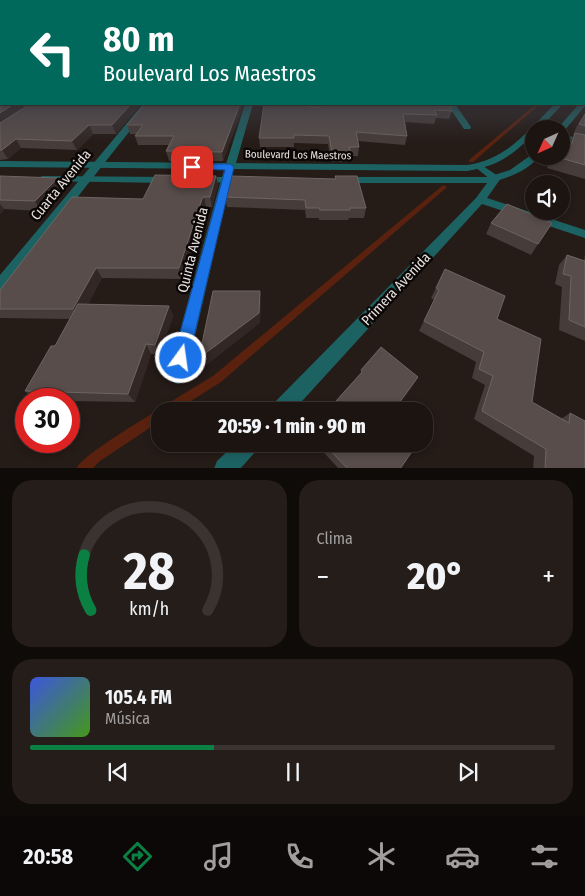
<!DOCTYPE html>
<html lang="es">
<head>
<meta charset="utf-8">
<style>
	body { margin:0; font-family:"Fira Sans Condensed",sans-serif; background:#251d1a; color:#f1f3f6; height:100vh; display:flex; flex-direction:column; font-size:19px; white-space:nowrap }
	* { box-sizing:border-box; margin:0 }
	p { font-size:16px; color:#a09e9f }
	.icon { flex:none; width:28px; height:28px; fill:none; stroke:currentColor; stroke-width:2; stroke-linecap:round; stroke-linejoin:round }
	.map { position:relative; height:468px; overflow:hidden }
	.side { display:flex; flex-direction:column; gap:12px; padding:12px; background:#0f0b09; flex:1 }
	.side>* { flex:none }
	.top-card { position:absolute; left:0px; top:0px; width:585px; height:105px; box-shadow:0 2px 8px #0003,0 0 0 1px #3a3331; background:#00695c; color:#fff; overflow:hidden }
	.needle { width:32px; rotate:225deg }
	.tools { position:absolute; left:525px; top:120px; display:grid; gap:10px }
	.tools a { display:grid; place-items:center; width:45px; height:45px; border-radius:50%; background:#1c1411; box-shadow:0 2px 8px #0003,0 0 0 1px #3a3331; font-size:25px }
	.speed { position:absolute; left:15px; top:388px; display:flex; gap:10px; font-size:25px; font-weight:700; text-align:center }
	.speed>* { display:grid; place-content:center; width:65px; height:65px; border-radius:50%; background:#1c1411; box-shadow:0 2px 8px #0003,0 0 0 1px #3a3331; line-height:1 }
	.speed .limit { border:8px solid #d22; background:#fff; color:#111 }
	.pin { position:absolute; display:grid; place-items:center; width:42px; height:42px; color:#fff; margin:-21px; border-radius:10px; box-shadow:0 2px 8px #0006 }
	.me { position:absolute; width:55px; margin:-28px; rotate:14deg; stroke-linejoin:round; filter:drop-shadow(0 0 4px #0008) }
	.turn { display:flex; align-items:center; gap:18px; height:105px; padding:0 20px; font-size:22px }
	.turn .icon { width:65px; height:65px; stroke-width:2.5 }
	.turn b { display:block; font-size:35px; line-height:42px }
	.big { font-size:38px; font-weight:800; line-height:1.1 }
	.side .widget { flex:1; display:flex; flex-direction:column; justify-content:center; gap:8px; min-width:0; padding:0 18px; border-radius:20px; background:#251d1a }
	.side .dial { align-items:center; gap:0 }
	.dial svg { height:130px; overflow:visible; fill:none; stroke:#3a3331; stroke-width:7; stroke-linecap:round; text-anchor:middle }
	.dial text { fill:#f1f3f6; stroke:none }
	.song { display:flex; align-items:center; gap:15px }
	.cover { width:60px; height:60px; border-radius:8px; background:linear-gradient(135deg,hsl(230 70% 55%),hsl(100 70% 35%)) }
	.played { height:5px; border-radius:2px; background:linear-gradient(90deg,#0b8043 35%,#3a3331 35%) }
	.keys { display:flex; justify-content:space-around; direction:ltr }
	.heat { display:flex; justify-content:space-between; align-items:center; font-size:28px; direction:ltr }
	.side .tiles { flex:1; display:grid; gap:12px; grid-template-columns:1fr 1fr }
	.widget:last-child { grid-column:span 2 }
	.trip { position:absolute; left:151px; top:402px; width:282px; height:50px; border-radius:20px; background:#1c1411; box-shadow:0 2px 8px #0003,0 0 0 1px #3a3331; font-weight:800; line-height:50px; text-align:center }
	.tabs { display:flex; height:80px; justify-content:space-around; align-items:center; background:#0b0807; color:#a09e9f }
	.tabs .icon { width:35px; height:35px }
	.tabs .selected { color:#0b8043 }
	.tabs b { font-size:22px; color:#f1f3f6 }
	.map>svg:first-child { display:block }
</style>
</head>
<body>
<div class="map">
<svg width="585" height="469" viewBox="0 0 585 469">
	<rect width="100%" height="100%" fill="#251b17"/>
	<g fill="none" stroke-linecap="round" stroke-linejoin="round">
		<path fill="#5a220e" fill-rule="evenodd" d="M536,104H540L473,162H469V160Z
			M444,185L447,187L446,188L221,382L175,411H160V421L100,461L92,469H76C82,455 141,421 156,411L161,410L162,407L213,376L442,186Z"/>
		<path fill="#1d6263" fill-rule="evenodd" d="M143,104H151L5,289L0,291V275Z
			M245,104H253L231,180L186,375L183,381L177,384L171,381L168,375L221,180Z
			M310,104H318V114H312Z
			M447,104H455L471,127L470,129H464Z
			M561,134L585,140V146L561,140Z
			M480,164L501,178L487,198L585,230V238L482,204L293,411H270L273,404L476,198L490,179L475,167Z
			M235,444H259L256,451L240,469H214L217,461Z"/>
		<path fill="#1d6263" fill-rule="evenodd" d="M584,102L585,106L564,131L557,129L579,104H584Z
			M555,104H563L539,129H534V134C511,156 499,166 467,171L0,167V161L467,165C507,160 528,130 555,104Z
			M534,153V156H540C526,172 508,178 488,183H342L337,180L342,177H488L510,170Z
			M42,176L170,177L175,180L170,183L38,181L37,179Z
			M200,177H245L250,180L245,183L196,182L195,180L196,178Z"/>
	</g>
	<path fill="#463c39" d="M0,79L1,104H141L116,134H93L77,150L21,148L8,159L0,160Z
		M244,104L223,161H169L166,151L169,145H138L135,136L136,134H130L127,125Z
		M319,104H449L452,111L449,119L436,118L434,124L405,122L407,136L405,145L358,141L359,147L358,156H351L350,162H331L328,144L294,143V147H260L259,138L311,107H319Z
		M585,114V179L547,168L552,156H561L574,135H573L577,126Z
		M0,176L63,188L41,211L4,209L0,214Z
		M216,176L218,185L212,207H206L204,209L182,279L102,278L88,304L169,306L173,316L160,354H151L135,402L69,401V399H34L25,391L55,346L70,319L0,318V290L143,199Z
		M335,176L366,208L364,218H349L348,220H319V218H306L305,210L227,207L225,197L335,179Z
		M491,223L538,244L531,255L486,234Z
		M585,254V341L559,330L562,287L555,284L559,265L567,255L584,261Z
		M436,288L497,319L532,402L561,419L570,413L585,469H533L534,456L474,419L485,385L472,378L476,362L419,331L434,300L431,298Z
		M316,444H400V469H339Z"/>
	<path fill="#322724" d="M14,104H31L0,125V113Z
		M131,104H141L116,134L112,125Z
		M240,104H244L223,161L222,152Z
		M89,125L93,134L77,150L72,141Z
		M16,139L21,148L8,159L2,150Z
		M216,176L218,185L212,207L210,197Z
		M58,178L63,188L41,211L35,201Z
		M204,197L206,207L204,209L182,279L179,268L202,199Z
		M0,204L4,209L0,214Z
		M96,268L102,278L80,319L73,309Z
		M260,291L261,302L260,323L203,368L199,358Z
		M169,306L173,316L160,354L155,345Z
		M146,344L151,354L135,402L128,394Z
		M418,377L413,386L395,411H393Z"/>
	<path fill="#584d4b" stroke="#6e6562" d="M0,79H1V104H14L0,113Z
		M30,104H131L112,125H89L72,141L16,139L2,150H0V123Z
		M145,104H240L222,152L166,151L174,136H135L143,125H127Z
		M264,104H310L311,107H320V104H449L452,111L434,110L437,115L403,114L407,136L356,132L359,147H349L351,153H332L329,136L294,135V138H259Z
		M585,114V126L579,124Z
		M575,133L585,135V165L554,156H561V140L572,143Z
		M155,175L216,176L210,197H204L202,199L179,268H96L73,309H0V290L72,197L143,199Z
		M0,176L58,178L35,201L0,200Z
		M230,176L336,179L335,176H357L366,208H350V210H320L319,208H306L305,200L225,197Z
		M507,204L552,223L538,244L491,223Z
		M567,255L585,261V327L569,320L571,276L563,274Z
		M445,269L505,296L497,319L541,339L532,402L569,423L570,413L585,421V469H545L546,449L482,411L493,376L479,369L484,352L424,321L439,290L436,288Z
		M213,291H260L259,313L199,358Z
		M78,304L169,306L155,345L146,344L128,394L25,391L51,346H55Z
		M381,347L418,377L393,411H327L362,372L361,370Z
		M324,444H400L411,453L400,469H348Z"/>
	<linearGradient id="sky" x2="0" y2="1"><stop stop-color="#140f0d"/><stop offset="0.55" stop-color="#403f47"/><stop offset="1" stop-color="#403f47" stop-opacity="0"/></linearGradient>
	<rect width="585" height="144" fill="url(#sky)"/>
	<path fill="#1a73e8" stroke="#114b97" d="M230,164L234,167L189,358L187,363L181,365L176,363L173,358L225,170L192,169L187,167L192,164Z"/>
	<g text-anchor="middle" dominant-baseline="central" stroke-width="5" stroke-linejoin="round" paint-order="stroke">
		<g font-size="11" fill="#e9e2e0" stroke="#0b0706">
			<text transform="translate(298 155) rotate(1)">Boulevard Los Maestros</text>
		</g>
		<g font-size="14" fill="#e9e2e0" stroke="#0b0706">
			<text transform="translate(61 185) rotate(-51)">Cuarta Avenida</text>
			<text transform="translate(193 250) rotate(-76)">Quinta Avenida</text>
			<text transform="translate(396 289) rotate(-47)">Primera Avenida</text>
		</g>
	</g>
</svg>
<div class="tools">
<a><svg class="needle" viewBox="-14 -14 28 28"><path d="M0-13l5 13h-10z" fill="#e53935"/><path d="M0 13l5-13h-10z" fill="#a09e9f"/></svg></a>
<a><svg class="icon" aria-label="sound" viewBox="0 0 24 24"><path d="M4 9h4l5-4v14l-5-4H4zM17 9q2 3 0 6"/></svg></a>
</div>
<div class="speed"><div class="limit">30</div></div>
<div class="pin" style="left:192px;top:167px;background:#d93025"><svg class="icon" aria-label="arrive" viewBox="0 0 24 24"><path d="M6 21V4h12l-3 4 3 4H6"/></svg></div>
<svg class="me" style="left:181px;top:358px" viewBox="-20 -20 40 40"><circle r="17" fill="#1a73e8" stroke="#fff" stroke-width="3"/><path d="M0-11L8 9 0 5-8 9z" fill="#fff"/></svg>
<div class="trip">20:59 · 1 min · 90 m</div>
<div class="top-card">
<div class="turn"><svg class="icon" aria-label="left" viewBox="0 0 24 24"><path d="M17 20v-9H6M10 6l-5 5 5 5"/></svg><div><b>80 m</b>Boulevard Los Maestros</div></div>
</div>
</div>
<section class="side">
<div class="tiles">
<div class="widget dial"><svg viewBox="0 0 100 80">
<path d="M14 69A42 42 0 1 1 86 69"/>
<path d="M14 69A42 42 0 0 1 10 35" stroke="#0b8043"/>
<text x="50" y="56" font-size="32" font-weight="700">28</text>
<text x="50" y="72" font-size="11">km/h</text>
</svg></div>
<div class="widget"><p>Clima</p>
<div class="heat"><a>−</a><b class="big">20°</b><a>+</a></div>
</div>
<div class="widget">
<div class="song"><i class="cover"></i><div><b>105.4 FM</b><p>Música</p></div></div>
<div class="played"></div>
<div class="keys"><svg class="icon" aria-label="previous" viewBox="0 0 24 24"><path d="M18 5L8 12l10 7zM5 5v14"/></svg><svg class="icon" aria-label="pause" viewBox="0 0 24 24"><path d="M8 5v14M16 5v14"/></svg><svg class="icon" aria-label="next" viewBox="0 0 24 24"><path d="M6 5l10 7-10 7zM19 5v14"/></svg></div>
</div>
</div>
</section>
<nav class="tabs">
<b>20:58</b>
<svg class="icon selected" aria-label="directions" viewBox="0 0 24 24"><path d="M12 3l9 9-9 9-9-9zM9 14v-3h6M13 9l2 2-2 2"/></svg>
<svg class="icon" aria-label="music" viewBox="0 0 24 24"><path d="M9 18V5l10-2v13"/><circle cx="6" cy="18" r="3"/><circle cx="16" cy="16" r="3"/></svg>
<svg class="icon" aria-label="phone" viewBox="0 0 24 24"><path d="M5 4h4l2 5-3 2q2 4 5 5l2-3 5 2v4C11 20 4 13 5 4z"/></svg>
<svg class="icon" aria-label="climate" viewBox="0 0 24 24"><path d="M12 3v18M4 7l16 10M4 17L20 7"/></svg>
<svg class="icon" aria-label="car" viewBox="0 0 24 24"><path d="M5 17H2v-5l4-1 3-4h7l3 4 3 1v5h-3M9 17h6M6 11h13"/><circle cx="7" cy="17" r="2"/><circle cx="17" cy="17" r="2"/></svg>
<svg class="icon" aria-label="filters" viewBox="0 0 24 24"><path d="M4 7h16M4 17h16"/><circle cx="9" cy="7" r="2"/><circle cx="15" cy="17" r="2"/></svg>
</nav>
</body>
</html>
